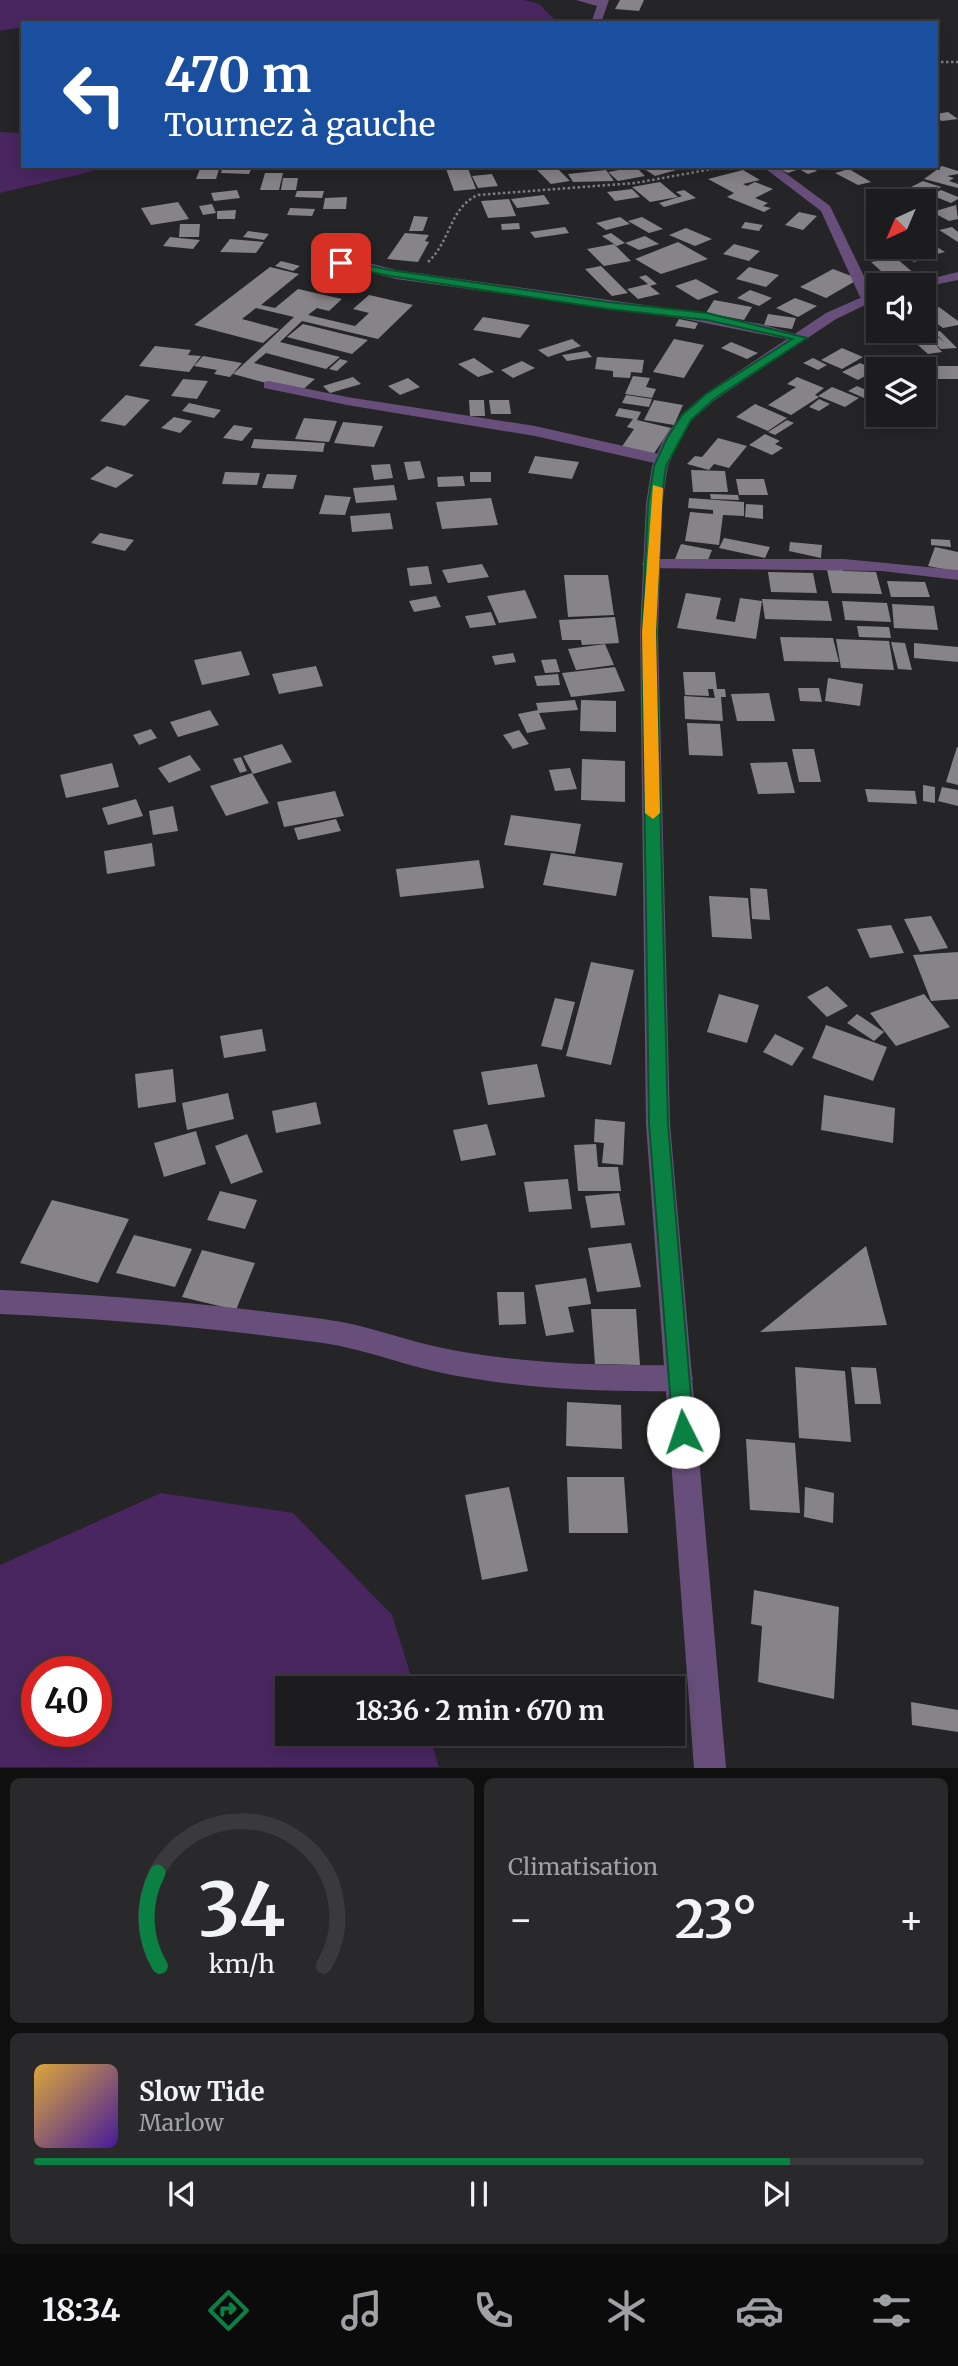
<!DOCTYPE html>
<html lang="fr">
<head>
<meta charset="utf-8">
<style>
	body { margin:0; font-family:Merriweather,serif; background:#29282a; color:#f1f3f6; height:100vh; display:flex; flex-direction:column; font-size:26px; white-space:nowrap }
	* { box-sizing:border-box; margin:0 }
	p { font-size:23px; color:#a0a1a4 }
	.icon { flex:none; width:38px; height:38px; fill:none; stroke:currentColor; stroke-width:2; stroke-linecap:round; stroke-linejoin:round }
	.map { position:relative; height:1768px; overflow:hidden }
	.panel { display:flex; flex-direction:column; gap:10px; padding:10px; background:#0f0f10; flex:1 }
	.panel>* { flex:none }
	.hud { position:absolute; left:21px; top:21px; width:917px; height:147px; border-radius:0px; box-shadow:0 4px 18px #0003,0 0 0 2px #3a393b; background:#1a4fa0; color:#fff; overflow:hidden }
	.needle { width:46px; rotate:224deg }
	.controls { position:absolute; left:866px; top:189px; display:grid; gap:14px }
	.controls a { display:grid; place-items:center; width:70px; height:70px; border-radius:0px; background:#1c1b1d; box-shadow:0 4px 18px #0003,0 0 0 2px #3a393b; font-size:35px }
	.speed { position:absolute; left:21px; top:1656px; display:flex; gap:14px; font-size:35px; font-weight:700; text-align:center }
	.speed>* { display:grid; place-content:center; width:91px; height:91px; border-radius:50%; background:#1c1b1d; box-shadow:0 4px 18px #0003,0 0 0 2px #3a393b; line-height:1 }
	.speed .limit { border:10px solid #d22; background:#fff; color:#111 }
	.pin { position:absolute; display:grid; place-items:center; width:60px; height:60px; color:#fff; margin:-30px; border-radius:14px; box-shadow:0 4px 10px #0006 }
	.me { position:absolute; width:77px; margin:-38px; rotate:356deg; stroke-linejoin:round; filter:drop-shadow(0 0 5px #0008) }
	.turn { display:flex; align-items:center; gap:24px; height:147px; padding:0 28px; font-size:32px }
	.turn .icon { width:91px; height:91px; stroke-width:2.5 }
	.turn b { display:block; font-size:49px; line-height:60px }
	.big { font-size:52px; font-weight:700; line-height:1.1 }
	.panel .card { flex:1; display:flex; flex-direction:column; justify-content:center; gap:10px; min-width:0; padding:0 24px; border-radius:10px; background:#29282a }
	.panel .dial { align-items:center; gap:0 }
	.dial svg { height:182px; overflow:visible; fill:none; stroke:#3a393b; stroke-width:7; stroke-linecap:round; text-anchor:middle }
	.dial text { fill:#f1f3f6; stroke:none }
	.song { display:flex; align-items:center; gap:21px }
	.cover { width:84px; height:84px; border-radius:10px; background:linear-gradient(135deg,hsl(40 70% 55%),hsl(260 70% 35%)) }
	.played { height:7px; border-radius:4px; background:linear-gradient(90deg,#0b8043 85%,#3a393b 85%) }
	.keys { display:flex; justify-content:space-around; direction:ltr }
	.heat { display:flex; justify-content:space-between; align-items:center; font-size:38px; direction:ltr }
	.panel .tiles { flex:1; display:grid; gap:10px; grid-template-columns:1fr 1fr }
	.card:last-child { grid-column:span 2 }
	.trip { position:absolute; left:275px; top:1676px; width:410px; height:70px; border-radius:0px; background:#1c1b1d; box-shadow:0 4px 18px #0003,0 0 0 2px #3a393b; font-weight:700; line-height:70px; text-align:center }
	.tabs { display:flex; height:112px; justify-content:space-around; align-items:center; background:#0b0b0c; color:#a0a1a4 }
	.tabs .icon { width:49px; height:49px }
	.tabs .active { color:#0b8043 }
	.tabs b { font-size:32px; color:#f1f3f6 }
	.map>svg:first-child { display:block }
</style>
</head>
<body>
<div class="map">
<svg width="958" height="1768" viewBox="0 0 958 1768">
	<rect width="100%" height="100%" fill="#252427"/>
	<path fill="#492660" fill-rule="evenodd" d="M0,0H524L539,4L555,20L547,23H123L114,19L23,23V27L0,31Z
		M0,132L23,133V166H101L89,172L0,193Z
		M161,1493L293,1513L392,1615L415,1689H287V1734H429L439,1767H0V1565ZM96,1671V1731H37V1671Z"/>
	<path fill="#868488" d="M620,0H644L639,11L615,9Z
		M948,112L958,119L942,121L936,118V114Z
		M223,166H238L252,167L249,174L221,173Z
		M445,166H467L476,189L454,191Z
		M533,166H555L570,181L551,184Z
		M650,166H687V167L655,176L643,168Z
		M774,166H806L801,169L809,167L817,171L808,174L799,169L788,173Z
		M942,166L958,171V174L947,176L954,178L949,181L958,184V188L924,179Z
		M636,167L645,176L618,181L608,172Z
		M200,169H219L216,179H196Z
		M849,169L871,182L858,185L835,173Z
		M606,170L614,181L573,182L568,174Z
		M743,170L760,180L743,184L747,186L755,182L773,189L755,198L768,203L763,206L771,208L764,212L727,197L734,193L708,179Z
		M265,173H283L279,190H260Z
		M492,174L498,186L478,188L472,176Z
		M283,178H298L296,190H281Z
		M923,181L941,187L928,194L909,188Z
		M660,182L678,197L650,202L632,187Z
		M632,189L640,197L615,201L607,192Z
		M237,190L240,198L214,201L211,193Z
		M684,190L696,198L664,207L659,203L682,196L676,192Z
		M941,190L958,197V199L951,203L931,195Z
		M297,191H324L322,198L295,197Z
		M544,195L550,204L517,208L511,199Z
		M347,197L346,209H323L325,198Z
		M509,199L516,216L488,218L481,201Z
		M178,202L189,219L151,225L141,208Z
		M212,204L216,213L203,215L199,206Z
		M956,205L958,219L949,221L932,212Z
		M290,208L315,209L312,216L287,215Z
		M236,210L235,219H217V211Z
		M799,212L817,216L803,230L785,225Z
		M414,216L428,217L423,231H409Z
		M620,217L630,224L606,230L596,223Z
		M642,217L663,229L649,233L628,221Z
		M745,222L763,225L759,231L741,228Z
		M519,223L520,229L502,230L501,224Z
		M180,224H200L199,237H179Z
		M565,227L569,233L535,238L530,232Z
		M952,227L958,232V242L939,230Z
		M686,228L712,239L695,246L669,235Z
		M248,231L269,234L264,240L243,237Z
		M405,233L429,235L425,241L429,242L418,262L387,259Z
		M611,233L625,243L617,246L602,236Z
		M645,236L659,244L639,250L625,243Z
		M170,237L179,238L200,240L193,249L163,246Z
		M230,239L264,242L256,253L220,252Z
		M924,239L945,252L937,254L924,246Z
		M678,242L708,259L661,274L635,259Z
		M614,244L631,261L604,266L587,249Z
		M734,244L760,251L749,261L723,254Z
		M887,247H922L936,254L914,262Z
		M896,258L916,275L891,280L871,262Z
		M281,261L300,266L293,271L275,266Z
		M601,266L628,293L612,296L585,269Z
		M270,267L299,274L261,305L275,308L298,289L342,299L329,311L317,308L308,315L355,326L369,313L353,309L369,295L413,305L378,339L302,321L280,342L340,357L326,369L266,353L254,363L315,379L300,392L233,374L294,317L256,308L242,319L279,329L263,343L194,325Z
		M749,267L779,275L766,287L736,279Z
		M833,269L859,279L826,298L800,287Z
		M646,275L657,284L650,286L660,294L638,299L627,289L648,284L639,277Z
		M696,279L719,292L698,300L675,286Z
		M750,290L772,298L759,306L737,298Z
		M795,298L817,306L798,317L776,308Z
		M714,300L752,307L744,320L706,313Z
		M939,307L958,321V325L943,328L924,314V311Z
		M768,314L796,318L792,329L764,325Z
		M483,317L530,325L520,338L473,330Z
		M924,317L939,328L908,336L901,331H924Z
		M679,319L698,323L695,329L675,326Z
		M303,324L368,340L352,354L287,337Z
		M940,331L957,348L941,349L935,344L942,352L928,354L910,338L933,333L945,343L934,332Z
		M572,339L581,346L548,357L538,350Z
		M674,339L704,345L684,378L653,372Z
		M731,342L758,353L747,359L721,348Z
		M155,346L191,350L188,355L201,356L189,372L139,366Z
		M842,348L863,357L842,369L821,360Z
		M587,351L592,357L567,361L562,355Z
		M203,356L242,363L230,377L214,374L217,370L194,366Z
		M597,357L644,360L642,373L631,372L630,378L613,377V371L595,369Z
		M474,358L494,372L478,377L458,364Z
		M813,358L827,365L818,370L803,363Z
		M340,359L348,361L337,371L329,369Z
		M522,361L535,368L513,378L501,370Z
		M860,363L876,370L858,380L842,372Z
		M925,366H958V379H931Z
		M633,376L650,378L646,387L656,389L652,398L625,394Z
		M353,377L361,384L330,393L323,386Z
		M797,377L824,388L815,395L819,397L791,415L768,405L796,387L787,384Z
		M408,378L420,387L400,395L388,386Z
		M183,379L208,381L197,399L171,396Z
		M857,386L873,393L864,398L848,391Z
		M832,387L859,398L845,407L818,396Z
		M126,395L150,400L125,426L100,421Z
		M626,395L652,399L649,407L622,403Z
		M819,399L830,404L819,411L809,407Z
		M469,400H484L485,416H470Z
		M489,400H509L511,414H491Z
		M654,400L683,405L674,425L644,420Z
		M189,403L221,410L214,418L182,411Z
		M755,404L787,418L768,431L736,417Z
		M619,408L641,412L637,420L671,428L653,455L621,448L634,429L627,427L633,419L615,416Z
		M174,417L192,421L180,433L161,428Z
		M304,418L337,421L329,442L295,439Z
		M787,420L794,423L775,435L768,432Z
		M343,422L383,426L374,447L334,443Z
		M234,425L253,428L242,441L223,438Z
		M765,434L780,441L775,444L783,448L772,455L749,445Z
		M718,438L747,446L729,468L714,464L709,470L687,464L695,456L702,457Z
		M254,439L325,443L323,452L251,448Z
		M535,456L579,462L572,479L528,473Z
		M420,461L425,478L408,480L404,462Z
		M390,464L393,478L374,480L371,465Z
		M107,466L134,475L116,488L90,479Z
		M691,470L725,471L728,492H693Z
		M225,472L260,473L257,485L222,484Z
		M470,472H491V482H470Z
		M267,474L297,475L293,489L262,488Z
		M463,476L465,486L438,487L437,477Z
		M736,479H764L768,495H739Z
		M394,485L397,500L356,503L353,488Z
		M710,494L738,495L739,500L711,499Z
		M325,495L351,497L345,515L319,514Z
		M491,498L498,525L442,529L436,502Z
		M689,498L744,502V516L723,515L719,545L685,541L690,512L713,514V510L688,508Z
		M746,504L763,505V519L745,517Z
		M390,513L393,529L352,532L350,516Z
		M100,533L134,540L125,551L91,543Z
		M724,538L770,547L765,558L719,548Z
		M931,539L950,540L951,547L931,545Z
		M790,542L822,545L821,558L789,551Z
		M681,544L712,550L706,565L675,559Z
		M935,547L958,552V572L928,566Z
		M482,564L489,577L448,583L442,570Z
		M826,565H842L843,571L876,572L882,594L832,593Z
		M428,566L432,584L410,586L407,568Z
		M768,572L813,573L817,593L771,592Z
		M564,575H608L614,615L568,617Z
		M887,581L925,582L930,597H891Z
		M525,590L537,618L499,623L487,596Z
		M686,593L721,598L716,619L735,622L740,598L762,601L756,639L677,628Z
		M436,596L441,607L414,612L409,601Z
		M762,599L828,601L832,621L765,619Z
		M842,601L887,603L891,622L845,620Z
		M892,604L934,606L938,630L894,628Z
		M491,612L496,625L470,628L465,616Z
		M615,617L619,643L582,645L581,640H562L559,620Z
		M857,626L889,627L891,638L859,637Z
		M780,637L833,638L839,662L784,661Z
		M836,639L889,641L894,670L841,668Z
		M891,642L905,643L912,670L898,669Z
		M914,643L958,647V662L914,658Z
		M605,644L614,665L576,670L568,649Z
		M241,651L250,675L202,685L194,660Z
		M513,653L516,662L495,665L492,656Z
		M556,659L560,672L545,673L541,660Z
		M316,666L323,686L279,694L272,674Z
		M615,667L625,691L571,697L562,673Z
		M683,672H715L717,689H725L726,697H721L723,721L685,719L684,696L715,698L713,689H708L709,696L685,695Z
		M558,674L560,685L537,686L534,676Z
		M828,678L863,684L860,706L825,701Z
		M798,688H819L822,702L800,701Z
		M769,693L775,721H737L731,694Z
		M575,700L578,710L539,713L546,729L527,733L518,714L538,710L536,703Z
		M581,700L616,701V732L580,731Z
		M210,710L219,725L178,737L170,722Z
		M687,723L720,724L723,756L689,755Z
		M151,729L157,738L139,745L133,735Z
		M519,730L529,744L513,749L503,735Z
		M282,744L292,762L253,774L243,756Z
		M957,747H958V785L946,782Z
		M792,749H814L821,782H799Z
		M190,755L201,770L169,783L158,768Z
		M241,757L247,771L240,773L233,759Z
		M582,759L625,761V802L581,800Z
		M787,762L795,793L758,794L750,763Z
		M112,763L119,787L66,798L60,775Z
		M570,768L577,789L555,791L549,770Z
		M252,773L269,803L226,816L210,786Z
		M923,785L935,787V803L923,801Z
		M942,787L958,790V806L938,801Z
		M865,789L915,791L917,804L868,802Z
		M335,791L344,816L284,827L277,802Z
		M136,799L143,816L108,825L102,808Z
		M173,806L178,831L153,835L149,811Z
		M511,815L581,824L575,854L504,845Z
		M336,819L341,831L298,840L294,828Z
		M152,843L155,866L107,874L104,851Z
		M551,853L623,863L616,896L543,885Z
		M479,860L484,888L400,897L396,869Z
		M750,888L767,889L770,920L752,919Z
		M709,896L748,898L752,939L712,937Z
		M931,916L948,948L920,952L904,919Z
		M891,925L904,953L870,958L857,929Z
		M958,952V999L931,1001L913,955Z
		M591,962L634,970L611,1065L566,1056Z
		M827,986L848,1006L827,1017L807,997Z
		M719,994L759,1005L747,1043L707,1032Z
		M924,994L950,1027L896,1046L870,1013Z
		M555,998L575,1002L562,1050L541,1046Z
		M857,1014L884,1032L874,1041L847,1023Z
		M826,1025L887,1047L873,1081L812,1058Z
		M262,1029L266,1051L224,1058L220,1036Z
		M775,1034L804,1048L792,1066L763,1052Z
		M537,1064L545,1097L488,1105L481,1072Z
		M173,1069L176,1102L138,1108L135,1074Z
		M228,1093L234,1119L187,1130L182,1103Z
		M824,1095L895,1108L893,1143L821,1130Z
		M316,1102L321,1124L276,1133L272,1111Z
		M595,1119L625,1122L623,1165L602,1163L604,1143L594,1142Z
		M487,1124L496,1155L461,1161L453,1130Z
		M196,1131L206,1164L164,1177L154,1143Z
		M247,1134L263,1172L231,1184L215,1146Z
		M596,1144L598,1167H618L621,1191H578L574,1145Z
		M568,1179L572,1209L529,1212L524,1182Z
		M220,1191L257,1200L245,1229L207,1220Z
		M619,1193L625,1225L591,1228L585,1196Z
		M52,1200L129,1219L98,1283L20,1263Z
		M134,1235L192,1249L175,1287L116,1273Z
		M631,1243L641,1287L597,1292L588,1248Z
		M866,1246L887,1325L760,1332Z
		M202,1250L255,1263L236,1310L182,1297Z
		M586,1278L591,1304L568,1307L574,1332L546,1336L535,1285Z
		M497,1292H524L526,1324L499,1325Z
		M591,1309H636L640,1365L595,1364Z
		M795,1367L845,1371L851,1442L799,1438Z
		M851,1367L876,1368L881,1404H855Z
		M567,1402L621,1405L622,1449L566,1446Z
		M746,1439L795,1443L800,1513L750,1510Z
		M567,1477H624L628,1533H569Z
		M509,1487L528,1571L482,1580L465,1495Z
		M805,1487L834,1493L833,1523L804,1517Z
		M754,1590L839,1607L834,1699L758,1682L762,1626L751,1624Z
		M911,1702L958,1710V1732L912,1725Z"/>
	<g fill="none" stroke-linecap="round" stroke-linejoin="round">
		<path stroke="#7f7e81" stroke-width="2.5" stroke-dasharray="2.5 2.5" stroke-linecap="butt" d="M936,62H958
			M428,262C451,241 449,208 478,195L635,183L729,166"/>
		<path fill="#684f7b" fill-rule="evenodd" d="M576,0H609L601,23H591L597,6Z
			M762,166H776L830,206L874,297L872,300L860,297L821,211Z
			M319,250L396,270L680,310L761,324L808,338L801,342L680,318L396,279L314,257V251Z
			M269,381L347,397L535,426L663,455L671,460L663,465L535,436L347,405L264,388V382Z
			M651,559H844L958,570V580L882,571L645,568L642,564L645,560Z
			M0,1290C108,1295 216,1304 323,1319C366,1324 408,1342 452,1350C528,1364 602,1366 679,1365L689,1369L693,1378L689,1387L679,1391C602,1392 528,1389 452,1375C408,1367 366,1349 323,1343C216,1328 108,1319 0,1314Z"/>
		<path fill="#684f7b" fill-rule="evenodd" d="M958,272V280L924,287L905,285Z
			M878,290V299L836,319L715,400L692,420L680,438L668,466L662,504L658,632L670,1124L726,1768H694L646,1124L640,632L646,504L652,466L664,438L682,414L705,394L826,313Z"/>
	</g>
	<path fill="#0b8043" stroke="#07532c" stroke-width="2" d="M341,260L390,270L608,302L707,313L807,338L714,399L691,420L666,466L661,504L656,632L668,1124L694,1432L691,1439L683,1442L676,1439L673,1432L649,1124L642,632L648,504L654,466L667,438L682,415L706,394L792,339L707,320L608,309L390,276L338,265Z"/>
	<path fill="#f59e0b" d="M653,485L663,488L656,632L660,813L653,819L645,813L642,632Z"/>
</svg>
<div class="controls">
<a><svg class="needle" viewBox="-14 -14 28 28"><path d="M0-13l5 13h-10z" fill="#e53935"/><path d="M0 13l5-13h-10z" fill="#a0a1a4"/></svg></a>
<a><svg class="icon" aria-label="sound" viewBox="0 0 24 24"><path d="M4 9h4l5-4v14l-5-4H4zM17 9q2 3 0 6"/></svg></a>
<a><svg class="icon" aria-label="layers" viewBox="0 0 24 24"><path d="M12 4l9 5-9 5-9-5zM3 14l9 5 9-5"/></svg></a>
</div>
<div class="speed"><div class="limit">40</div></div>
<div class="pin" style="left:341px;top:263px;background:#d93025"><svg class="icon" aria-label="arrive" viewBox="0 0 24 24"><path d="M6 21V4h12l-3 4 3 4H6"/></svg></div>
<svg class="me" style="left:683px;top:1432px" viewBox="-20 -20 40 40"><circle r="19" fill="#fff"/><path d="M0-13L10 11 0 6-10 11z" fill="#0b8043"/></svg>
<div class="trip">18:36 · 2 min · 670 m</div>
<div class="hud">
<div class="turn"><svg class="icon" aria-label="left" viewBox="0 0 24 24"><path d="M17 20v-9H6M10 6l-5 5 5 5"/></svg><div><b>470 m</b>Tournez à gauche</div></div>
</div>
</div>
<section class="panel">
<div class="tiles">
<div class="card dial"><svg viewBox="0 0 100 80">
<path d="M14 69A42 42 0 1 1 86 69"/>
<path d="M14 69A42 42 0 0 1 13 28" stroke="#0b8043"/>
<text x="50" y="56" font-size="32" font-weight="700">34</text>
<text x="50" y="72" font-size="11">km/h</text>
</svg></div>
<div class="card"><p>Climatisation</p>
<div class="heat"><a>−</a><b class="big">23°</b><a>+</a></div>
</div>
<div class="card">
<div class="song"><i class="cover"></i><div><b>Slow Tide</b><p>Marlow</p></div></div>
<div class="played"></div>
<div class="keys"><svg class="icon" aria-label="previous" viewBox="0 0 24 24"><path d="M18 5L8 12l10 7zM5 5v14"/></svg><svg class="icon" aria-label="pause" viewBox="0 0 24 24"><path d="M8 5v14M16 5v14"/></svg><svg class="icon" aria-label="next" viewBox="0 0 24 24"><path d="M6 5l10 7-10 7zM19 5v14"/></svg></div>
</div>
</div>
</section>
<nav class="tabs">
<b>18:34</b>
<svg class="icon active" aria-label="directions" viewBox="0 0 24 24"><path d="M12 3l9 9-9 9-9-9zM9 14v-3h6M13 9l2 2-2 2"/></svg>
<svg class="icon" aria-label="music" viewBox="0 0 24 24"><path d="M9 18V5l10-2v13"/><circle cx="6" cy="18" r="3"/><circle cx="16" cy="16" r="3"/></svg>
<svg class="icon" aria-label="phone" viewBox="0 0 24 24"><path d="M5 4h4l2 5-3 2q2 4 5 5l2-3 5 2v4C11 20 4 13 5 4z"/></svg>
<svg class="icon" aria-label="climate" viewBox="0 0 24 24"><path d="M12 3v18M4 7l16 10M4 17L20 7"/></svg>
<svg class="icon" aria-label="car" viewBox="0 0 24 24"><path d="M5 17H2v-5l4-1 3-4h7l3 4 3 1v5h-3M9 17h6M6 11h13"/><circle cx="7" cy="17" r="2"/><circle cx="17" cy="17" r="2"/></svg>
<svg class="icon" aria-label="filters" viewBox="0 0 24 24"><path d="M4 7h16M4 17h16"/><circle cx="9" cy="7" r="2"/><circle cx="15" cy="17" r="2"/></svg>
</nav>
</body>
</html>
